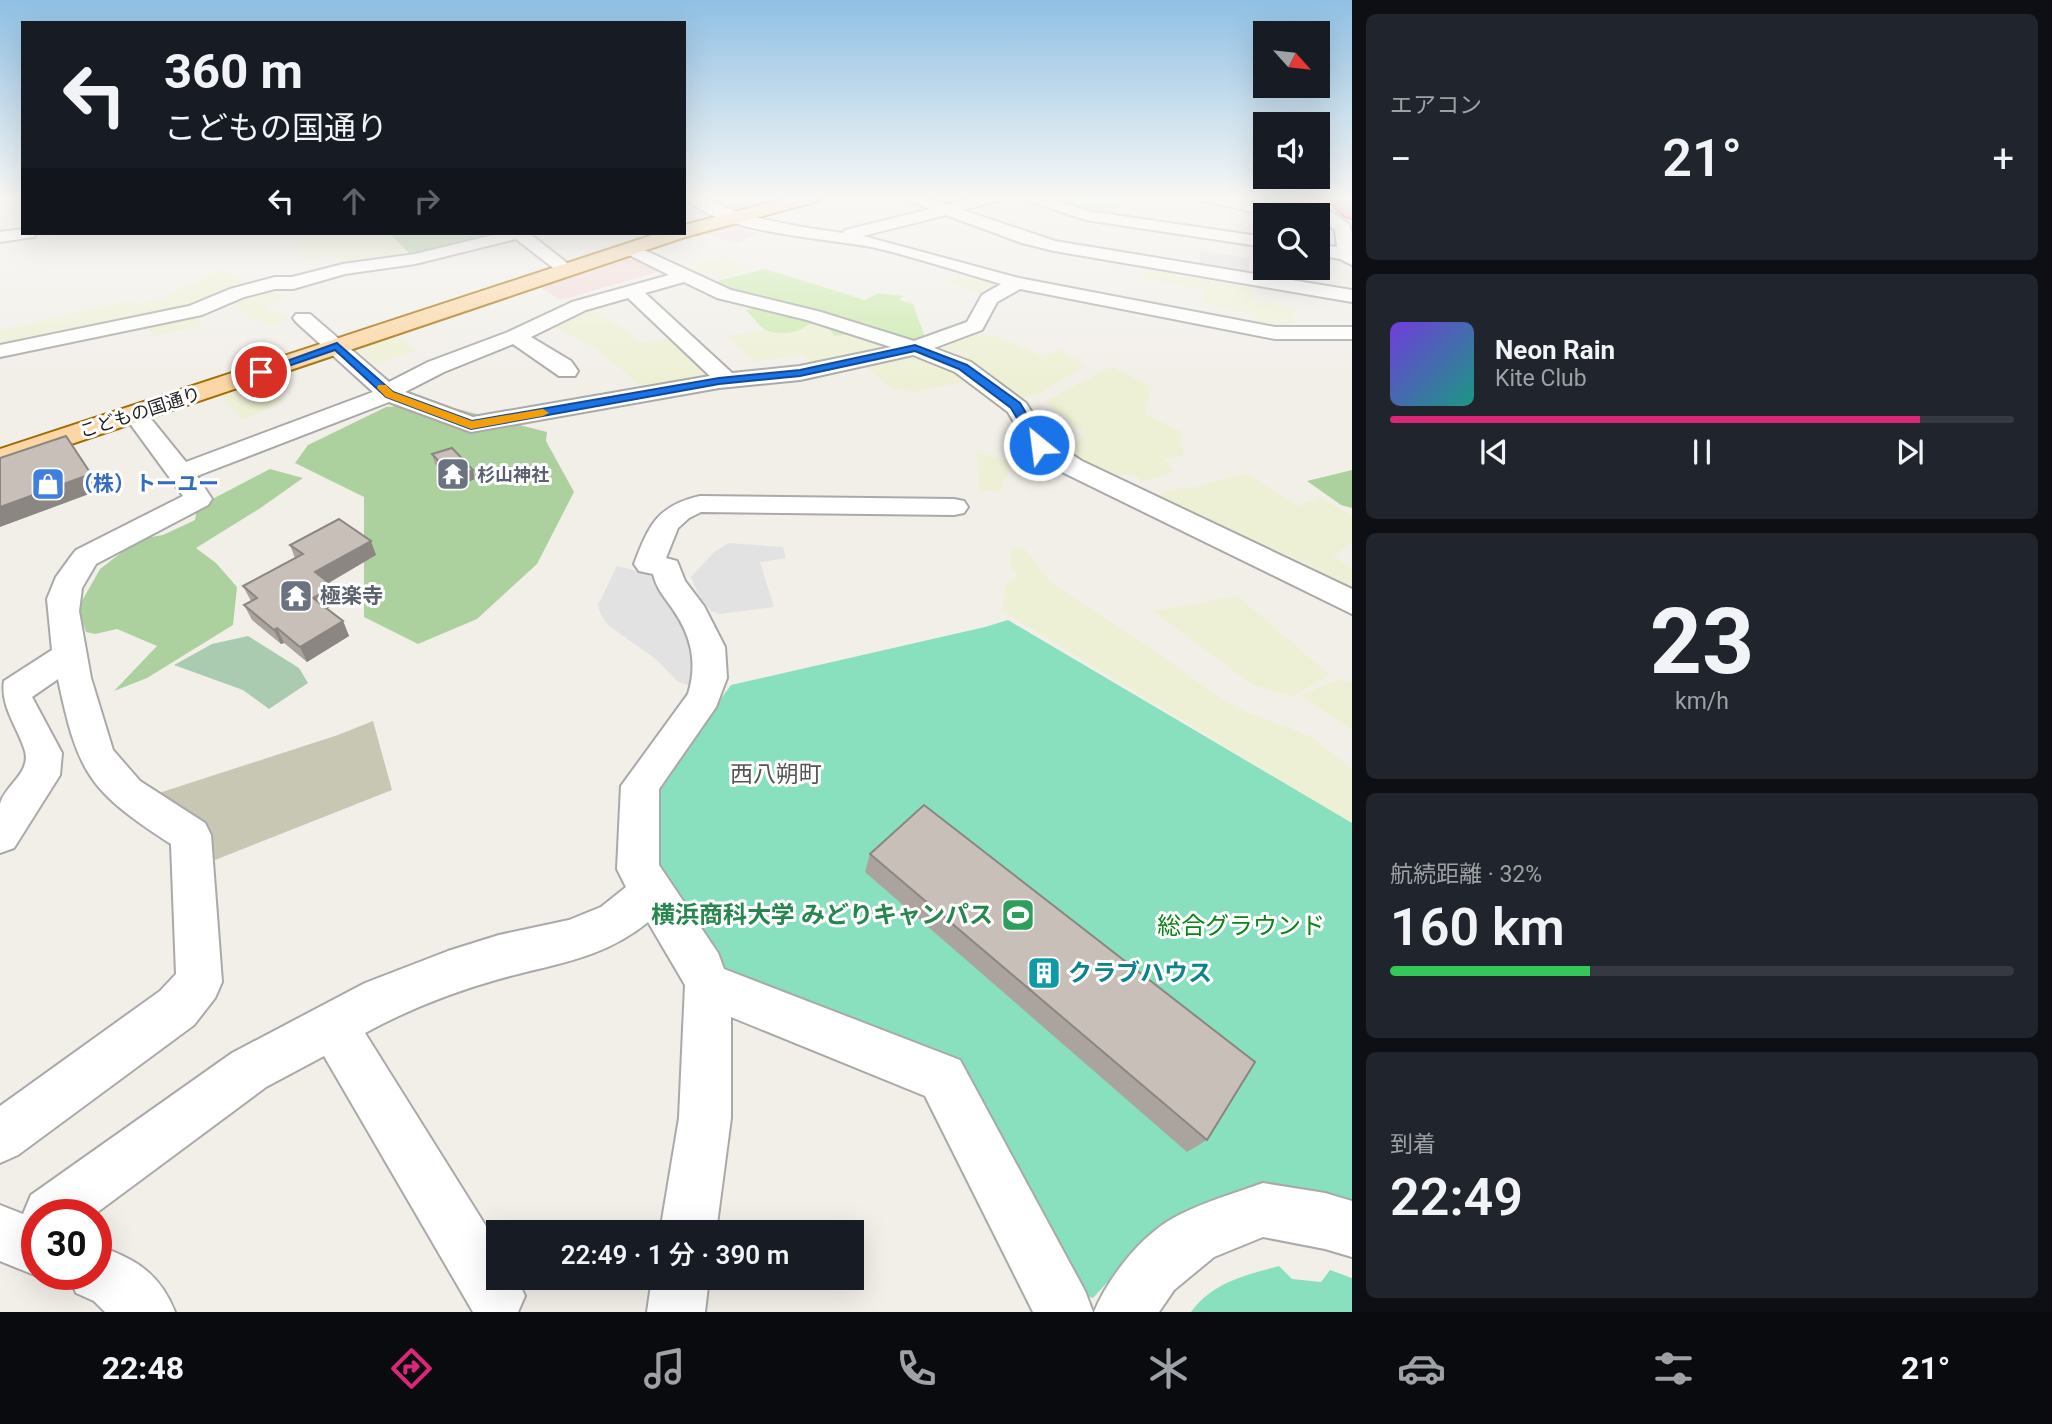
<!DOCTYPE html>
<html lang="ja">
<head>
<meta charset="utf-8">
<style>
	body { margin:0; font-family:Roboto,"Noto Sans JP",sans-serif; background:#20242c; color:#f1f3f6; height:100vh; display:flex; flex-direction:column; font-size:26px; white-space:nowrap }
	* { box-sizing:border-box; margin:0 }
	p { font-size:23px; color:#9ea1a6 }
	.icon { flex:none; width:38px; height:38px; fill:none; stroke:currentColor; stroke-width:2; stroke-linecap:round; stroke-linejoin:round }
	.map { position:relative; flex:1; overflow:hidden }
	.sheet { display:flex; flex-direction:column; gap:14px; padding:14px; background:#0d0f14; width:700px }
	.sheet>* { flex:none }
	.hud { position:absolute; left:21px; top:21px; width:665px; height:214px; border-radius:0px; box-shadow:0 7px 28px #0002; background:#171b24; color:#f1f3f6; overflow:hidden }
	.needle { width:46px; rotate:117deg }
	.tools { position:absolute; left:1253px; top:21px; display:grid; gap:14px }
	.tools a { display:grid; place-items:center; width:77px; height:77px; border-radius:0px; background:#171b24; box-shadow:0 7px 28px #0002; font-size:35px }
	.speed { position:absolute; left:21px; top:1199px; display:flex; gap:14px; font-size:35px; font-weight:700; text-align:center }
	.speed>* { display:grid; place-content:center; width:91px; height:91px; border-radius:50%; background:#171b24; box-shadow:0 7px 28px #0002; line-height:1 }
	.speed .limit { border:10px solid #d22; background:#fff; color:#111 }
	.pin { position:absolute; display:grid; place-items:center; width:60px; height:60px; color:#fff; margin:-30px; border:4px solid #fff; border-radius:50%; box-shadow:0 2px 7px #0007 }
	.me { position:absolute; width:77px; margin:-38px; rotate:331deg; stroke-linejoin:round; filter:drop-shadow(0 0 5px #0008) }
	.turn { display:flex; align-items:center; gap:24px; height:147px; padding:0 28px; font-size:32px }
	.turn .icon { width:91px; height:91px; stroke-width:2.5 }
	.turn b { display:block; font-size:49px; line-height:60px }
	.lanes { display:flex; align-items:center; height:66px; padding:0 28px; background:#0003; justify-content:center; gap:35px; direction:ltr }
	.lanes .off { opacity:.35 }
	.big { font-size:52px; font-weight:600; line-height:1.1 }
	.sheet .card { flex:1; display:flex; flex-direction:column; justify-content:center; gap:10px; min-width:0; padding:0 24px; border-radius:10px; background:#20242c }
	.sheet .dial { align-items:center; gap:0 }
	.dial b { font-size:91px; line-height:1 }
	.song { display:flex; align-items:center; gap:21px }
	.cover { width:84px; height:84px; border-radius:10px; background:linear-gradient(135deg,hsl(260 70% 55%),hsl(170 70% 35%)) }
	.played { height:7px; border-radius:4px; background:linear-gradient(90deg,#db2777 85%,#363941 85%) }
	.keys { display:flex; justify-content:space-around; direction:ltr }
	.heat { display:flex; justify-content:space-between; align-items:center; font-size:38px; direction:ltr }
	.charge { height:10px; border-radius:5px; background:linear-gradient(90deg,#34c759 32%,#363941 0) }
	.trip { position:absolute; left:486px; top:1220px; width:378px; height:70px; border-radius:0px; background:#171b24; box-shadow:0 7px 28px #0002; font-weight:600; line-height:70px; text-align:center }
	.tab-bar { display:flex; height:112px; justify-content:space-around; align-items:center; background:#090b0e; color:#9ea1a6 }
	.tab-bar .icon { width:49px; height:49px }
	.tab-bar .active { color:#db2777 }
	.tab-bar b { font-size:32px; color:#f1f3f6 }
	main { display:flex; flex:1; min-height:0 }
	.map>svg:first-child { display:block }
</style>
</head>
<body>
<main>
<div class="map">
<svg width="1352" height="1312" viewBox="0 0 1352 1312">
	<rect width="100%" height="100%" fill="#f2efe9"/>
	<path fill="#f2dad9" d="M698,197H794L730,212Z
		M632,254L664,270L561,300L538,286Z"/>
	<path fill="#ebdbe8" d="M721,222L758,234L737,244L696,231Z"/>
	<path fill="#c7c7b4" d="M373,721L392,790L215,860L205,825L159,793L338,735Z"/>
	<path fill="#eef0d5" d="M305,233H389L413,257L344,265L332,255L305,262L292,248Z
		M726,257L751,269L725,278L713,273L697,277L679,269Z
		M222,268L251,287L200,307L0,348V330L132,300L135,305L162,299Z
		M1146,269L1253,288V301L1295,309L1293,330L1263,326L1251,313L1201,303L1206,291L1142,278Z
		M965,272L1005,283L985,296L948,283Z
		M270,290L286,297L265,307L291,319L272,327L243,314L246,312L231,303Z
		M588,306L642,342L679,337L718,378L644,388L600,352L550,324Z
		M202,312L197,319L203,326L151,336L148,323Z
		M809,324H824L875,339L885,351L815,366L803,354L752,362L727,336L764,330L779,333Z
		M393,333L417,350L376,364L353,346Z
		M964,335L998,336L1044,357L1059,349L1085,365L1039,394L1014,400L929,348Z
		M913,353L957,370L968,381L916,392L894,390L863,365Z
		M1112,367L1152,387L1145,414L1183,433L1180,446L1185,455L1164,459L1174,472L1143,481L1133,475L1107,474L1057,450L1081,439L1082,432L1045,401Z
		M263,376L284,400L243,420L215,392Z
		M977,452L1012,462L1000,492L979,490Z
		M1246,473L1298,506L1320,497L1352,516V542L1333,557L1352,568V595L1296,562L1281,560L1160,501L1165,490L1196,487Z
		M1024,548L1051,583L1152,649L1219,697L1242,710L1310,736L1352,769V823L1002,611L1006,583L1014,581L1017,573L1010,567L1011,549Z
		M1237,596L1330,675L1291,697L1251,684L1153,611Z
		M1338,679L1352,682V730L1300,696Z"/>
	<path fill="#cdebb0" d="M1079,197L1126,199L1112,216L1060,203Z
		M765,269L865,300L878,293L903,296L899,300L913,304L926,340L916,344L740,296L710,283Z
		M757,307L857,333L835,336L824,324H809C800,333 778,336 766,330C759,327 752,316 746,310Z"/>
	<path fill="#add19e" d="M389,233H512L413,257Z
		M434,403L547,432L546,441L574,492L537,564L477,619L418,644L364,617V497L295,463L308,445L386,407Z
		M270,469L303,478L259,509L196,548L216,563L237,587L233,625L147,678L114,691L157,646L117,629L95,634L86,632L78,608L100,569L139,539L163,535L195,520L197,507Z
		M1352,470V508L1341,505L1307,481Z"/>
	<path fill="#aacbaf" d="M248,636L299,668L308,683L269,709L243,690L174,665L212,644Z"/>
	<path fill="#c8facc" d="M1209,197H1297L1331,222L1318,219V215H1299Z"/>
	<path fill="#88e0be" d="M1008,620L1352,823V1211L1142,1244L1093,1298L1050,1285L933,1070L708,966L659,864V783L731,685L985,627Z
		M1279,1266L1292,1279L1321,1282L1330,1270L1352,1278V1312H1191C1213,1282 1246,1275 1279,1266Z"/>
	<path fill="#e2e2e2" d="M1201,251L1249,258V273L1199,265Z
		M729,543L783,547L786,558L760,562L774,607L720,614L711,611L698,594L691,577L714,552Z
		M617,566L656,576L666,589L691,642L696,674L691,686L678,682L657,660L608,625L601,615L598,605Z"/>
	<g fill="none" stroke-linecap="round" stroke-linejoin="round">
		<defs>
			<path id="minor" d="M685,197C709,196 724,209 747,215C778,223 811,229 843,233L845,230L930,209L907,200L904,197H926L948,205L978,197H1004L1001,200L963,210L1055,241L1352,290V302L1054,251L1022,243L946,215L863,236L1019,278L1275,327H1352V339H1275L1020,289L997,302L982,330L934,348L971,362L1026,403L1049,440L1082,461L1352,589V614L1064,473L1030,450L1008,412L955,372L913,355L800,380L719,388L471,432L389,402L197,476L212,499L208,505L96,564L82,588L79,611L91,678L113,750L140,781L205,823L211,835L222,982L215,998L194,1025L18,1155L0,1163V1106L160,991L176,974L171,844C89,791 78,774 58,679L32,697L62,753L60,775L14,848L0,853C0,839 0,818 0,804C5,785 31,773 25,751C18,728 0,706 4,681L52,650L47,599L56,577L72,555L76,550L183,496L123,414L127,409L135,407L143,409L186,462L373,392L296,322L293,318L296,314H310L389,382L428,362L508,332L572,302L669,275L623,252L620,248L629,243L731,290L821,312L914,341L967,322L982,295L1001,284C960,272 918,258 876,248C828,238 718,234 685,197ZM684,282L717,298L807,320L891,347L800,366L732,373L645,293ZM628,298L710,376L473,417L405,392L444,372L513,344L559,376H575L578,371L571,361L531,337L586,310Z
				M1023,197H1046L1088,211L1265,237V247L1086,220L1026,200Z
				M1195,197H1225L1290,210L1298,215H1268L1198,200Z
				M1292,197H1310L1349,224L1352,233V265L1340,259L1318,255V245L1337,247L1335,230Z
				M23,229V233H36L34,237L0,242V232Z
				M501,233H529L576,270L573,274H561L516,239L415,264L345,274L293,289H275L244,297L202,315L0,357V345L189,306L230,289L275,277H292L343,264L415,254Z
				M700,496L954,499L964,501L968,507L964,513L954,515L701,512L689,518L678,528L666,558L677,561L685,581L704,606L725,647L727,678L716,707L659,789V865L718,953L724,969L960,1060L1085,1291L1093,1312H1033L925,1096L731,1017V1118L716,1232H660L679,1118L685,985L648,922C603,959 553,964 499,979C453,992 407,1010 365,1033L499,1247V1278H517L525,1296L518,1312H473L324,1056L266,1087L95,1214H37V1274H42L37,1276L0,1261V1205L23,1214L31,1195L232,1053L365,983L448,951L499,935L569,920L601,907L626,887L617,869L621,786L688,694C698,662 691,635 672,608C665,598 656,588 653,574L639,571L634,564C649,525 657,506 700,496Z
				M1263,1183L1325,1193L1352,1201V1257L1325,1249L1263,1237L1214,1257L1174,1290L1159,1312H1094C1109,1276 1142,1234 1177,1216C1204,1202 1235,1193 1263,1183Z
				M96,1245C135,1259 159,1272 175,1312H105L94,1301L76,1293L68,1274H96Z
				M652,1278H709L705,1312H647Z"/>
			<path id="major" d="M792,197H821L818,201L685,237L0,468V449L659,233H684V225Z"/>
			<path id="highway" d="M1324,197H1344L1352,203V218L1345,216Z"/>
		</defs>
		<use href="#minor" stroke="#a9a9a9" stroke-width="4"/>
		<use href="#major" stroke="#a06b00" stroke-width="4"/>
		<use href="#highway" stroke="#dc2a67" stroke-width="4"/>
		<use href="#minor" fill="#fff" fill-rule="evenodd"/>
		<use href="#major" fill="#fcd6a4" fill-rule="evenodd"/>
		<use href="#highway" fill="#e892a2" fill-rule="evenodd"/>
	</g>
	<path fill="#aba49e" d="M432,454L473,470L475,479L455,487L435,464Z
		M290,545L376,555L329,583L334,587L340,601L327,609L343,621L349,636L307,662L284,643L281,644L252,620L244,605L251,601L243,586L295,558Z
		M870,854L1207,1140L1187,1152L865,872Z"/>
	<path fill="#8b8681" d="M473,470L475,479L455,487L453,477Z
		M91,474L100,490L0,527V507Z
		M371,541L376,555L321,587L315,572Z
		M334,587L340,601L319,613L313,598Z
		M343,621L349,636L307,662L300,647Z
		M277,628L284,643L281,644L274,630Z"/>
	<path fill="#c7bfb8" stroke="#8b8681" stroke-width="2" d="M66,436L91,474L0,507V458Z
		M452,448L473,470L453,477L432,454Z
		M339,519L371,541L315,572L334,587L313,598L343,621L300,647L277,628L274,630L244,605L257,598L243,586L303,554L290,545Z
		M924,805L1255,1062L1207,1140L870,854Z"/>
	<linearGradient id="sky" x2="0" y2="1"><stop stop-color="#8fc0e4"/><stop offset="0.52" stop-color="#f9f8f5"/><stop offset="1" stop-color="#f9f8f5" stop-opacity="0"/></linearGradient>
	<rect width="1352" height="380" fill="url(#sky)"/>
	<path fill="#1a73e8" stroke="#114b97" stroke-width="2" d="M337,343L393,392L472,421L719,378L800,370L915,345L967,365L1020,403L1045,445L1034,447L1011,408L959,369L915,351L800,376L719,384L471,429L386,397L335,350L265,374L256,372Z"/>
	<path fill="#f59e0b" d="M378,385H386L393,392L472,421L543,409L549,413L543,416L471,429L386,397L377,388Z"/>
	<defs>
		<symbol id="temple-square" viewBox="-11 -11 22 22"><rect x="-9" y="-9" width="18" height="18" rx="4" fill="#6b7280" stroke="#fff"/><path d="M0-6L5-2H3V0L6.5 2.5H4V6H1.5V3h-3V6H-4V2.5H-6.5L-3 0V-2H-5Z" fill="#fff"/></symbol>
		<symbol id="shop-square" viewBox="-11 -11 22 22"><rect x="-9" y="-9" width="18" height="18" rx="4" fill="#3f7fe0" stroke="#fff"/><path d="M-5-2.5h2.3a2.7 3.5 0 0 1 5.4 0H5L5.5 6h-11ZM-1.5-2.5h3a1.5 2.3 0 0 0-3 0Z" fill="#fff"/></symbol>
		<symbol id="stadium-square" viewBox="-11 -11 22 22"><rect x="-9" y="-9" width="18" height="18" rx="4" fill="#2e9e5b" stroke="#fff"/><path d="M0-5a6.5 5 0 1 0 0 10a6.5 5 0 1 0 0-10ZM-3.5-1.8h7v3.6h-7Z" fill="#fff"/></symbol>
		<symbol id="building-square" viewBox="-11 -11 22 22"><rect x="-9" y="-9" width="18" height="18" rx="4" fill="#0f9aa8" stroke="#fff"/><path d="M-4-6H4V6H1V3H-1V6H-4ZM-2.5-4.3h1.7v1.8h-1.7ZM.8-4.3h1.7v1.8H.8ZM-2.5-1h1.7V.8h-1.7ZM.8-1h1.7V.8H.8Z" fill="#fff"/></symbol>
	</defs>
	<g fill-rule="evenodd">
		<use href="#temple-square" x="434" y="455" width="38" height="38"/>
		<use href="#shop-square" x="29" y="465" width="38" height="38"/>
		<use href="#temple-square" x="277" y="577" width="38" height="38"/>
		<use href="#stadium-square" x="999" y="896" width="38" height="38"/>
		<use href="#building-square" x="1025" y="954" width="38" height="38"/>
	</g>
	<g text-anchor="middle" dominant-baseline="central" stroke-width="6" stroke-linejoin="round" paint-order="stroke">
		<g font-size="18" fill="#222" stroke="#fff">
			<text transform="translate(140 412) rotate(-18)">こどもの国通り</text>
		</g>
		<g font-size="18" font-weight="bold" fill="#5b616d" stroke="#fff" text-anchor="start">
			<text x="477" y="474">杉山神社</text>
		</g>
		<g font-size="21" font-weight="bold" fill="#366cbe" stroke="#fff" text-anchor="start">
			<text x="72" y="484">（株）トーユー</text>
		</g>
		<g font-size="21" font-weight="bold" fill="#5b616d" stroke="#fff" text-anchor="start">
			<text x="320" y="596">極楽寺</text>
		</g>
		<g font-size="23" fill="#555" stroke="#fff">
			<text x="776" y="774">西八朔町</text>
		</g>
		<g font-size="24" font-weight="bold" fill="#27864d" stroke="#fff" text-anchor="end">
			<text x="993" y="915">横浜商科大学 みどりキャンパス</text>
		</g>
		<g font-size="24" fill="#0c8416" stroke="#fff">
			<text x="1241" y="926">総合グラウンド</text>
		</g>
		<g font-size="24" font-weight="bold" fill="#0d838f" stroke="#fff" text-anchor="start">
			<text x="1068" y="973">クラブハウス</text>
		</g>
	</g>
</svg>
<div class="tools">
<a><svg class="needle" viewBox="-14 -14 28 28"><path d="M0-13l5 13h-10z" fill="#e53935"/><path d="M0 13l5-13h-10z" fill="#9ea1a6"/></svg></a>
<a><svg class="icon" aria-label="sound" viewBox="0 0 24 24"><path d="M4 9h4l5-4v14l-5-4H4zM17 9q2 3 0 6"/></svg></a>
<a><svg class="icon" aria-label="search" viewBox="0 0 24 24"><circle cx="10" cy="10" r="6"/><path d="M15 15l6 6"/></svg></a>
</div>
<div class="speed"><div class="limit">30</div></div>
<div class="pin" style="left:261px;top:372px;background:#d93025"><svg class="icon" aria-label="arrive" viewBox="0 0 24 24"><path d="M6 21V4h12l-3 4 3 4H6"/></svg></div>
<svg class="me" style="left:1039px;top:445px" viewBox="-20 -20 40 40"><circle r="17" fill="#1a73e8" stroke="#fff" stroke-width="3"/><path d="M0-11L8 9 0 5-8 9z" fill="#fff"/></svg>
<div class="trip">22:49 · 1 分 · 390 m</div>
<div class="hud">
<div class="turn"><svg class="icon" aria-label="left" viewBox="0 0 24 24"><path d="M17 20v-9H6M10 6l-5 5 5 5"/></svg><div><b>360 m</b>こどもの国通り</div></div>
<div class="lanes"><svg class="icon" aria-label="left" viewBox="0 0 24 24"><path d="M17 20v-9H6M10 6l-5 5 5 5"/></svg><svg class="icon off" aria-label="ahead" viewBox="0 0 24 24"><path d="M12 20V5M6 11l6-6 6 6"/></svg><svg class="icon off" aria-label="right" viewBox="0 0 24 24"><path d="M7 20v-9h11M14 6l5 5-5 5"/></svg></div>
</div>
</div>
<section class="sheet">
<div class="card"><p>エアコン</p>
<div class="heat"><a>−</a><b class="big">21°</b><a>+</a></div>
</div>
<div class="card">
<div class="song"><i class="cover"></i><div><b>Neon Rain</b><p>Kite Club</p></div></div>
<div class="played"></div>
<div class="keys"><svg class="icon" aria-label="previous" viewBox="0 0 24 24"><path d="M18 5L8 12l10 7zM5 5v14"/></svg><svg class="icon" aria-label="pause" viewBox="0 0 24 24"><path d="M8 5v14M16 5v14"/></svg><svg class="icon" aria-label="next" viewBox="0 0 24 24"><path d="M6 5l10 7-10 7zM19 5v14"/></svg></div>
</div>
<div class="card dial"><b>23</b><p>km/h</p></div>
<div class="card"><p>航続距離 · 32%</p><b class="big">160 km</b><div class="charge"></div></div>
<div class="card"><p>到着</p><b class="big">22:49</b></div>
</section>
</main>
<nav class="tab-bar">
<b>22:48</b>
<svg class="icon active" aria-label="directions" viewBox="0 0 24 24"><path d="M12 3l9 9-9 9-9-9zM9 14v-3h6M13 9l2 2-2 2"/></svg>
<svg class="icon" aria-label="music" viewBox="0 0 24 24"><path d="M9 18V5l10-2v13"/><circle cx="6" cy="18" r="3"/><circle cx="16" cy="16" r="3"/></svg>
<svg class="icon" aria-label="phone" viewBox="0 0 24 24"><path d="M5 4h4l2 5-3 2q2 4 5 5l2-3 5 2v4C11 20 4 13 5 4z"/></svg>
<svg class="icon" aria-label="climate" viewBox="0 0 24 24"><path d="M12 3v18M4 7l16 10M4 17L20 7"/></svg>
<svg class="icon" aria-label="car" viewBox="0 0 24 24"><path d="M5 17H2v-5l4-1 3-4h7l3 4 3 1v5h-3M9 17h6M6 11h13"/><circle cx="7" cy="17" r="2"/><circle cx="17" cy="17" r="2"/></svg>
<svg class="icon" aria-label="filters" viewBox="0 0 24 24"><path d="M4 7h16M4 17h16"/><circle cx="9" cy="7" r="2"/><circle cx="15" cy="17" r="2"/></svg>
<b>21°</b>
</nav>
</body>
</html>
